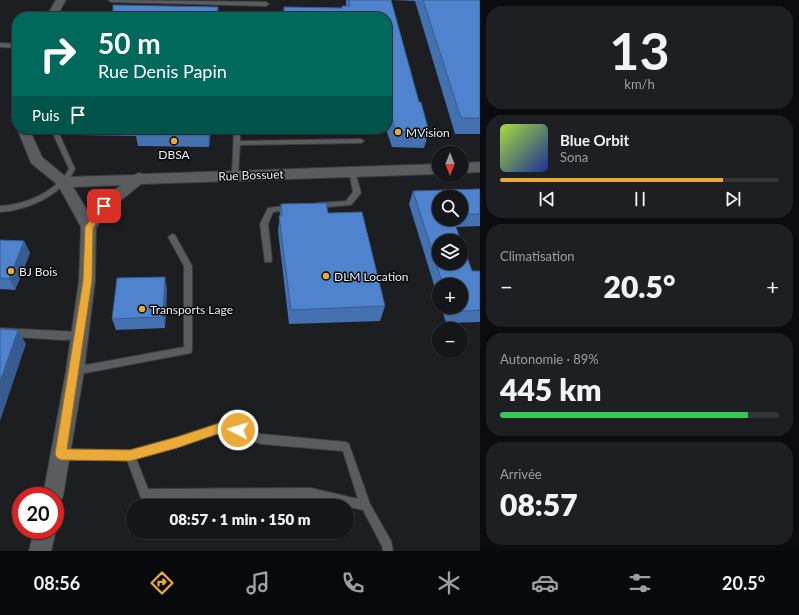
<!DOCTYPE html>
<html lang="fr">
<head>
<meta charset="utf-8">
<style>
	body { margin:0; font-family:Lato,sans-serif; background:#1e1f22; color:#f1f3f6; height:100vh; display:flex; flex-direction:column; font-size:15px; white-space:nowrap }
	* { box-sizing:border-box; margin:0 }
	p { font-size:13px; color:#9d9fa2 }
	.icon { flex:none; width:22px; height:22px; fill:none; stroke:currentColor; stroke-width:2; stroke-linecap:round; stroke-linejoin:round }
	.map { position:relative; flex:1; overflow:hidden }
	.panel { display:flex; flex-direction:column; gap:6px; padding:6px; background:#0c0c0e; width:319px }
	.panel>* { flex:none }
	.banner { position:absolute; left:12px; top:12px; width:380px; height:122px; border-radius:16px; box-shadow:0 1px 3px #0004,0 0 0 1px #343538; background:#00695c; color:#fff; overflow:hidden }
	.needle { width:26px; rotate:180deg }
	.controls { position:absolute; left:432px; top:146px; display:grid; gap:8px }
	.controls a { display:grid; place-items:center; width:36px; height:36px; border-radius:50%; background:#151619; box-shadow:0 1px 3px #0004,0 0 0 1px #343538; font-size:20px }
	.speed { position:absolute; left:12px; top:487px; display:flex; gap:8px; font-size:20px; font-weight:700; text-align:center }
	.speed>* { display:grid; place-content:center; width:52px; height:52px; border-radius:50%; background:#151619; box-shadow:0 1px 3px #0004,0 0 0 1px #343538; line-height:1 }
	.speed .limit { border:6px solid #d22; background:#fff; color:#111 }
	.pin { position:absolute; display:grid; place-items:center; width:34px; height:34px; color:#fff; margin:-17px; border-radius:8px; box-shadow:0 2px 6px #0006 }
	.me { position:absolute; width:44px; margin:-22px; rotate:275deg; stroke-linejoin:round; filter:drop-shadow(0 0 3px #0008) }
	.turn { display:flex; align-items:center; gap:14px; height:84px; padding:0 20px; font-size:18px }
	.turn .icon { width:52px; height:52px; stroke-width:2.5 }
	.turn b { display:block; font-size:28px; line-height:34px }
	.then { display:flex; align-items:center; height:38px; padding:0 20px; background:#0003; gap:8px; font-size:15px }
	.big { font-size:30px; font-weight:800; line-height:1.1 }
	.panel .widget { flex:1; display:flex; flex-direction:column; justify-content:center; gap:6px; min-width:0; padding:0 14px; border-radius:16px; background:#1e1f22 }
	.panel .dial { align-items:center; gap:0 }
	.dial b { font-size:52px; line-height:1 }
	.song { display:flex; align-items:center; gap:12px }
	.cover { width:48px; height:48px; border-radius:6px; background:linear-gradient(135deg,hsl(80 70% 55%),hsl(230 70% 35%)) }
	.played { height:4px; border-radius:2px; background:linear-gradient(90deg,#eaaa38 80%,#343538 80%) }
	.keys { display:flex; justify-content:space-around; direction:ltr }
	.heat { display:flex; justify-content:space-between; align-items:center; font-size:22px; direction:ltr }
	.charge { height:6px; border-radius:3px; background:linear-gradient(90deg,#34c759 89%,#343538 0) }
	.trip { position:absolute; left:126px; top:499px; width:228px; height:40px; border-radius:20px; background:#151619; box-shadow:0 1px 3px #0004,0 0 0 1px #343538; font-weight:800; line-height:40px; text-align:center }
	.menu { display:flex; height:64px; justify-content:space-around; align-items:center; background:#08090a; color:#9d9fa2 }
	.menu .icon { width:28px; height:28px }
	.menu .on { color:#eaaa38 }
	.menu b { font-size:18px; color:#f1f3f6 }
	main { display:flex; flex:1; min-height:0 }
	.map>svg:first-child { display:block }
</style>
</head>
<body>
<main>
<div class="map">
<svg width="480" height="551" viewBox="0 0 480 551">
	<rect width="100%" height="100%" fill="#1c1e21"/>
	<g fill="none" stroke-linecap="round" stroke-linejoin="round">
		<defs>
			<path id="service" d="M108,0L266,2L269,4L266,6L111,2Z
				M122,14L124,15V17H83L86,15Z
				M208,14H222L225,16L206,17V15Z
				M0,43L17,44V48L0,47Z
				M51,129H57L75,169C62,195 29,210 0,212V206C25,205 56,192 69,169Z
				M234,129H240V141L361,139L364,141L361,143L240,145L238,175L235,177L232,175Z
				M350,169H354L355,171L361,193L351,205L314,208L313,206L317,203L346,201L353,192L349,171Z
				M291,205L295,208L294,210L273,212L268,224L272,260L271,262H265L260,224L268,208Z
				M172,234L175,235L192,266V350L191,353L75,375L72,374L71,371L72,368L75,367L184,347V266L168,237Z
				M0,328L80,332L83,333L84,336L83,339L63,340L0,336Z
				M226,421L261,434L346,442L349,444L370,504L391,541L393,551H383L382,546L363,510L311,498L145,499L141,498L127,460L61,459L58,457L56,454L58,451L61,449L130,450L177,437ZM226,431L261,444L343,451L358,499L311,488L148,489L136,458L177,447Z"/>
			<path id="minor" d="M56,0H66L56,17H46Z
				M17,108V120L13,119L11,116L13,109Z
				M17,128L29,129L42,157L66,177L134,175L139,173L143,174L439,164V174L141,184L109,210L96,228L95,281L84,371L63,496L60,503L55,505V496H43L66,371L79,281L81,227L58,185L31,163ZM121,185L99,202L90,215L73,187Z
				M480,162V172L461,173V163Z
				M55,528L56,530L51,551H29L34,530H55Z"/>
		</defs>
		<use href="#service" stroke="#3a3b3e" stroke-width="2"/>
		<use href="#minor" stroke="#3a3b3e" stroke-width="2"/>
		<use href="#service" fill="#5a5d60" fill-rule="evenodd"/>
		<use href="#minor" fill="#5a5d60" fill-rule="evenodd"/>
	</g>
	<path fill="#4471b0" fill-rule="evenodd" d="M346,0H480V134H455L415,1L391,0L419,102L429,132L424,148L392,147L386,129H387V17H283L284,7L342,8V6H346Z
		M71,129H211L209,147L138,146L136,136L72,135Z
		M480,189V226L456,227L472,271H480V322L446,323L441,307H461V285H439V301L409,204L413,191ZM461,197V219H439Z
		M281,204L328,213L385,306L380,321L289,324L278,231Z
		M0,240L24,241L30,253L15,290L0,289Z
		M167,288L165,328L116,330L112,319Z"/>
	<path fill="#375c90" d="M208,129H211L209,147L208,131Z
		M24,241L30,253L15,290L9,279Z
		M165,277L167,288L165,328L163,317Z
		M18,330L26,344L0,421V382Z"/>
	<path fill="#4f83cd" stroke="#375c90" fill-rule="evenodd" d="M349,0H391L419,102H421L429,132H396L388,105H387V17H284V7L342,8V6H350Z
		M423,0H480V118H461Z
		M113,5L218,7L217,17H113Z
		M136,129H208V131L135,130Z
		M480,189V214H461V197H439V219H453L472,271H480V310L452,312L450,307H461V285H443L413,191ZM439,241H461V263H439Z
		M326,203L328,213L362,212L385,306L291,310L279,216H282L281,204Z
		M0,240L24,241L9,279L0,278Z
		M165,277L163,317L112,319L117,278Z
		M0,329L18,330L0,382Z"/>
	<path fill="#eaaa38" stroke="#986e24" d="M104,203L108,206L93,228L92,281L67,449L130,450L177,437L226,421L242,427L243,430L242,434L238,435L226,431L177,448L130,461L61,460L57,458L55,454L83,281L85,227L101,204Z"/>
	<g fill="#eaaa38" stroke="#070809" stroke-width="1.5">
		<circle cx="398" cy="132" r="4"/>
		<circle cx="174" cy="141" r="4"/>
		<circle cx="11" cy="271" r="4"/>
		<circle cx="326" cy="276" r="4"/>
		<circle cx="142" cy="309" r="4"/>
	</g>
	<g text-anchor="middle" dominant-baseline="central" stroke-width="3" stroke-linejoin="round" paint-order="stroke">
		<g font-size="12" fill="#eef0f2" stroke="#070809" text-anchor="start">
			<text x="406" y="132">MVision</text>
			<text x="174" y="154" text-anchor="middle">DBSA</text>
			<text x="19" y="271">BJ Bois</text>
			<text x="334" y="276">DLM Location</text>
			<text x="150" y="309">Transports Lage</text>
		</g>
		<g font-size="12" fill="#eef0f2" stroke="#070809">
			<text transform="translate(251 175) rotate(-2)">Rue Bossuet</text>
		</g>
	</g>
</svg>
<div class="controls">
<a><svg class="needle" viewBox="-14 -14 28 28"><path d="M0-13l5 13h-10z" fill="#e53935"/><path d="M0 13l5-13h-10z" fill="#9d9fa2"/></svg></a>
<a><svg class="icon" aria-label="search" viewBox="0 0 24 24"><circle cx="10" cy="10" r="6"/><path d="M15 15l6 6"/></svg></a>
<a><svg class="icon" aria-label="layers" viewBox="0 0 24 24"><path d="M12 4l9 5-9 5-9-5zM3 14l9 5 9-5"/></svg></a>
<a>+</a>
<a>−</a>
</div>
<div class="speed"><div class="limit">20</div></div>
<div class="pin" style="left:104px;top:206px;background:#d93025"><svg class="icon" aria-label="arrive" viewBox="0 0 24 24"><path d="M6 21V4h12l-3 4 3 4H6"/></svg></div>
<svg class="me" style="left:238px;top:430px" viewBox="-20 -20 40 40"><circle r="17" fill="#eaaa38" stroke="#fff" stroke-width="3"/><path d="M0-11L8 9 0 5-8 9z" fill="#fff"/></svg>
<div class="trip">08:57 · 1 min · 150 m</div>
<div class="banner">
<div class="turn"><svg class="icon" aria-label="right" viewBox="0 0 24 24"><path d="M7 20v-9h11M14 6l5 5-5 5"/></svg><div><b>50 m</b>Rue Denis Papin</div></div>
<div class="then">Puis<svg class="icon" aria-label="arrive" viewBox="0 0 24 24"><path d="M6 21V4h12l-3 4 3 4H6"/></svg></div>
</div>
</div>
<section class="panel">
<div class="widget dial"><b>13</b><p>km/h</p></div>
<div class="widget">
<div class="song"><i class="cover"></i><div><b>Blue Orbit</b><p>Sona</p></div></div>
<div class="played"></div>
<div class="keys"><svg class="icon" aria-label="previous" viewBox="0 0 24 24"><path d="M18 5L8 12l10 7zM5 5v14"/></svg><svg class="icon" aria-label="pause" viewBox="0 0 24 24"><path d="M8 5v14M16 5v14"/></svg><svg class="icon" aria-label="next" viewBox="0 0 24 24"><path d="M6 5l10 7-10 7zM19 5v14"/></svg></div>
</div>
<div class="widget"><p>Climatisation</p>
<div class="heat"><a>−</a><b class="big">20.5°</b><a>+</a></div>
</div>
<div class="widget"><p>Autonomie · 89%</p><b class="big">445 km</b><div class="charge"></div></div>
<div class="widget"><p>Arrivée</p><b class="big">08:57</b></div>
</section>
</main>
<nav class="menu">
<b>08:56</b>
<svg class="icon on" aria-label="directions" viewBox="0 0 24 24"><path d="M12 3l9 9-9 9-9-9zM9 14v-3h6M13 9l2 2-2 2"/></svg>
<svg class="icon" aria-label="music" viewBox="0 0 24 24"><path d="M9 18V5l10-2v13"/><circle cx="6" cy="18" r="3"/><circle cx="16" cy="16" r="3"/></svg>
<svg class="icon" aria-label="phone" viewBox="0 0 24 24"><path d="M5 4h4l2 5-3 2q2 4 5 5l2-3 5 2v4C11 20 4 13 5 4z"/></svg>
<svg class="icon" aria-label="climate" viewBox="0 0 24 24"><path d="M12 3v18M4 7l16 10M4 17L20 7"/></svg>
<svg class="icon" aria-label="car" viewBox="0 0 24 24"><path d="M5 17H2v-5l4-1 3-4h7l3 4 3 1v5h-3M9 17h6M6 11h13"/><circle cx="7" cy="17" r="2"/><circle cx="17" cy="17" r="2"/></svg>
<svg class="icon" aria-label="filters" viewBox="0 0 24 24"><path d="M4 7h16M4 17h16"/><circle cx="9" cy="7" r="2"/><circle cx="15" cy="17" r="2"/></svg>
<b>20.5°</b>
</nav>
</body>
</html>
